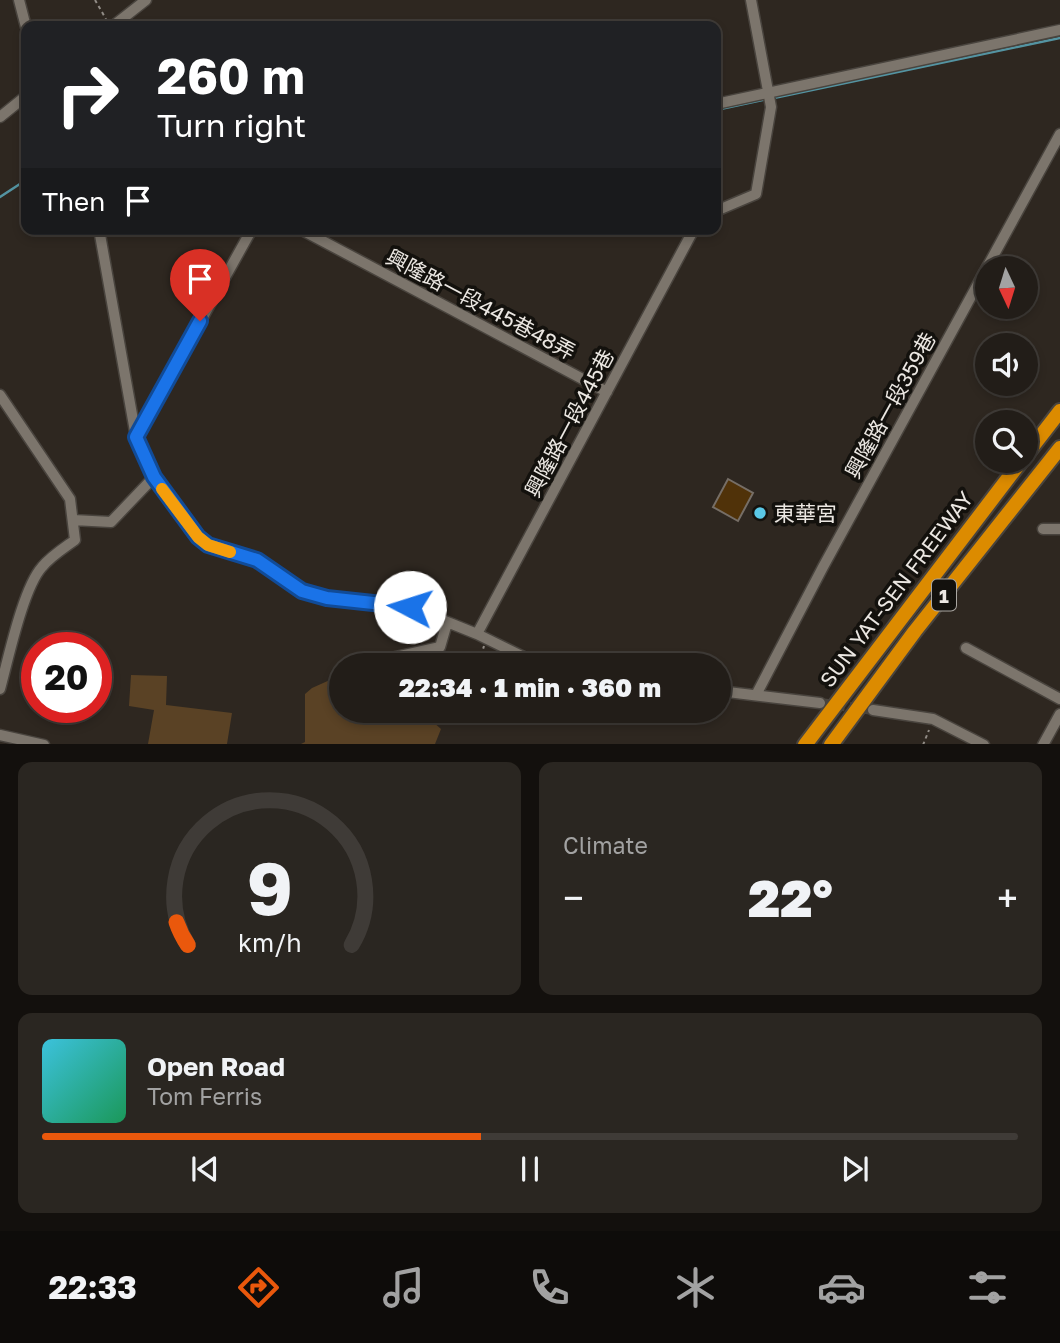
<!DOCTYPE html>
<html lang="en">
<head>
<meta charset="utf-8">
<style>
	body { margin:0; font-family:"Golos Text","Noto Sans TC",sans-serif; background:#2a2621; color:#f1f3f6; height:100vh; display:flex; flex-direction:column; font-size:26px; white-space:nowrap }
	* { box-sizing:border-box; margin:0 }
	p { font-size:23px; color:#a2a2a2 }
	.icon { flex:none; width:38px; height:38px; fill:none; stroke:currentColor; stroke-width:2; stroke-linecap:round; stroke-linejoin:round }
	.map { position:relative; height:744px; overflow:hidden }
	.panel { display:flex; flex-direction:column; gap:18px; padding:18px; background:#13100d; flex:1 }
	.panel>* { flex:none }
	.guide { position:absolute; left:21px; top:21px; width:700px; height:214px; border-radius:14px; box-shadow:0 4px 10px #0003,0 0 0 2px #3f3b37; background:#202124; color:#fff; overflow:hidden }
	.needle { width:46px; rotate:176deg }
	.controls { position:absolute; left:975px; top:256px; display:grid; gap:14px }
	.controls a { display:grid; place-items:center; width:63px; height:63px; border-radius:50%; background:#221d18; box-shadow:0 4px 10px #0003,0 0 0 2px #3f3b37; font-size:35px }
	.speed { position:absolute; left:21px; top:632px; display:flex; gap:14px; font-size:35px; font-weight:700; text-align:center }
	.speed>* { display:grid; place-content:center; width:91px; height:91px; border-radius:50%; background:#221d18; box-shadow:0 4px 10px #0003,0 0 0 2px #3f3b37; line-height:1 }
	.speed .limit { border:10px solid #d22; background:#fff; color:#111 }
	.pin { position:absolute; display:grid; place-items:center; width:60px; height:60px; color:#fff; margin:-72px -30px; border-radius:50% 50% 50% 0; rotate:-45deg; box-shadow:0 0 7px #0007 }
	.pin .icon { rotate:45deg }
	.me { position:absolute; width:77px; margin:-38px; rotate:275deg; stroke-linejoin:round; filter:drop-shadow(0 0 5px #0008) }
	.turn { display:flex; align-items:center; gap:24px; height:147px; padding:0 21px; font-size:32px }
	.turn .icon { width:91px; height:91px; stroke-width:2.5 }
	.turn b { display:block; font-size:49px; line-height:60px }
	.then { display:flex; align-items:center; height:66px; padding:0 21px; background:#0003; gap:14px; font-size:26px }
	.big { font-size:52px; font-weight:800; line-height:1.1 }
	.panel .tile { flex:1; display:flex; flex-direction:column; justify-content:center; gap:10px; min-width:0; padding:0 24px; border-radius:14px; background:#2a2621 }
	.panel .dial { align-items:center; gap:0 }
	.dial svg { height:182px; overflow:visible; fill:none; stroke:#3f3b37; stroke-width:7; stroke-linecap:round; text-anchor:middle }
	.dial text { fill:#f1f3f6; stroke:none }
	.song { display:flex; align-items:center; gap:21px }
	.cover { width:84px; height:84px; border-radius:10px; background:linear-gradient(135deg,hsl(190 70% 55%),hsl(150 70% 35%)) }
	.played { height:7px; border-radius:4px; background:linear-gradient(90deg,#ea580c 45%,#3f3b37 45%) }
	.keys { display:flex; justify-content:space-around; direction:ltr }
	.heat { display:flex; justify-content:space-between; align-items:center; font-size:38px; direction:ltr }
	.panel .tiles { flex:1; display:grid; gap:18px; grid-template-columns:1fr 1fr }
	.tile:last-child { grid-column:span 2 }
	.trip { position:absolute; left:329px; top:653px; width:402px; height:70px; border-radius:35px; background:#221d18; box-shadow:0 4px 10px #0003,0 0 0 2px #3f3b37; font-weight:800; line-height:70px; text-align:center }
	.menu { display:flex; height:112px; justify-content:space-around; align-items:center; background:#0e0c0a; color:#a2a2a2 }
	.menu .icon { width:49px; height:49px }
	.menu .selected { color:#ea580c }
	.menu b { font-size:32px; color:#f1f3f6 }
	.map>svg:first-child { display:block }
</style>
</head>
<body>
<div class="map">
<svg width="1060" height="745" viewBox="0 0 1060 745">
	<rect width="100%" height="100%" fill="#2e2720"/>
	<path fill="#5a4225" d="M131,675L167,676L166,705L232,713L227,744H148L154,710L129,706Z
		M341,675V710L421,711L441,729L435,744H301L305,742V694L312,688Z"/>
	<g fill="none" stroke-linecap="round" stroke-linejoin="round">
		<path stroke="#5494a2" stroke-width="2.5" d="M774,98L1060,38
			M716,110L767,99
			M0,197L26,180"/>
	</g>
	<path fill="#503209" stroke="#766e66" stroke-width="2" d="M728,479L753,493L738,521L713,507Z"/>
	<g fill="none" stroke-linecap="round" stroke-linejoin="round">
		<path stroke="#4a443d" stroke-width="10" stroke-dasharray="10 5" stroke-linecap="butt" d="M820,703L873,710"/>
		<defs>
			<path id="minor" d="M19,0L26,27
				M113,26L146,0
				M716,104L1060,30
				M0,117L26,96
				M716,211L756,194L771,107L751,0
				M99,229L136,437L154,477L198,537L208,545L257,560L302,591L327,598L410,607L477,634L540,665
				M300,229L607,392
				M0,395L70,499L75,540C64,548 51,556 42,567C23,588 8,660 0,689
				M136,437L252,229
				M73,520L111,522L154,477
				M1043,529H1060
				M477,634L694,229
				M966,648L1060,699
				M369,663L440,647L447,623
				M719,691L820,703
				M756,695L823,567L1060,134
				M873,710L933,719L984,745
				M0,735L44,745
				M1043,745L1060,714"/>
			<path id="highway" d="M1026,455L1060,411
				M805,745L1022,460
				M831,745L915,631L1060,448"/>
		</defs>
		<use href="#minor" stroke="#49443e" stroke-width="13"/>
		<use href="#highway" stroke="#49443e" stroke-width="18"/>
		<path stroke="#918c86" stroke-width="2" stroke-dasharray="3.5 3.5" stroke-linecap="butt" d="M95,0L106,19
			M465,663L479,662L484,646
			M923,745L929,730"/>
		<use href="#minor" stroke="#7c756c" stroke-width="10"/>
		<use href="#highway" stroke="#dc8b00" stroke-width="14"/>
	</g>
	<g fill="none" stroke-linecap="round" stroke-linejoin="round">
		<defs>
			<path id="route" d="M200,321L136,437L154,477L198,537L208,545L257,560L302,591L327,598L410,607"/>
		</defs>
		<use href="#route" stroke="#114b97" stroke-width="18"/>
		<use href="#route" stroke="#1a73e8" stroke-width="12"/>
		<path stroke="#f59e0b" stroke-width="12" d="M162,489L198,537L208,545L230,552"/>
	</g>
	<circle fill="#5ac8e6" stroke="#13110d" stroke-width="2.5" cx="760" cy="513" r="7"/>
	<g text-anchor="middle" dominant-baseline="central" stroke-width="7" stroke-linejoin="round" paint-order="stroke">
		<rect fill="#13110d" stroke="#aaa7a2" stroke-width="2" x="932" y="579.5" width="24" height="31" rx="5"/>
		<g font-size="19" font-weight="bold" fill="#ebe7e2">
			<text x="944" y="595">1</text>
		</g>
		<g font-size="21" fill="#ebe7e2" stroke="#13110d">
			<text transform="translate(481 304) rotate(28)">興隆路一段445巷48弄</text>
			<text transform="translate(890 405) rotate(-61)">興隆路一段359巷</text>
			<text transform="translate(569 423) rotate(-62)">興隆路一段445巷</text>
			<text transform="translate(896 589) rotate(-53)">SUN YAT-SEN FREEWAY</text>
		</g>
		<g font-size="21" fill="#ebe7e2" stroke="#13110d" text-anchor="start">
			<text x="774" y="513">東華宮</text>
		</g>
	</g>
</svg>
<div class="controls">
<a><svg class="needle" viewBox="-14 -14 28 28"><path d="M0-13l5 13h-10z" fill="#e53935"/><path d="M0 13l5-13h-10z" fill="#a2a2a2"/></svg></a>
<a><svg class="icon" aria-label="sound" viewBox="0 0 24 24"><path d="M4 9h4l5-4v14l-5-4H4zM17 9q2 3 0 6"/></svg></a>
<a><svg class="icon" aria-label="search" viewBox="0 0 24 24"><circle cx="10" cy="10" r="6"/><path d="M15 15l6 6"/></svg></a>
</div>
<div class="speed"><div class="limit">20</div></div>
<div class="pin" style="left:200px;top:321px;background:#d93025"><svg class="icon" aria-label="arrive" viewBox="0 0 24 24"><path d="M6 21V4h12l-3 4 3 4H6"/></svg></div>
<svg class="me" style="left:410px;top:607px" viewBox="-20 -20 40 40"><circle r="19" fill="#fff"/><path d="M0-13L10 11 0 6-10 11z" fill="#1a73e8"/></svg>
<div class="trip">22:34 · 1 min · 360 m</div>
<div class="guide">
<div class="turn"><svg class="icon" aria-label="right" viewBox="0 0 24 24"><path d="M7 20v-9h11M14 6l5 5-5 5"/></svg><div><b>260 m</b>Turn right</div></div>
<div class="then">Then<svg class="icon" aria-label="arrive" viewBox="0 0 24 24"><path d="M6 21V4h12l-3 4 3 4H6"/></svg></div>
</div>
</div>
<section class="panel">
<div class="tiles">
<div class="tile dial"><svg viewBox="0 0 100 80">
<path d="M14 69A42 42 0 1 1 86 69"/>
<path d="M14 69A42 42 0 0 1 9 59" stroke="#ea580c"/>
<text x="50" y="56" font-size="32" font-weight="700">9</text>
<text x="50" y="72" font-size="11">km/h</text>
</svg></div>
<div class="tile"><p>Climate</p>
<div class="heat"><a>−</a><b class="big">22°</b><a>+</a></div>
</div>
<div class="tile">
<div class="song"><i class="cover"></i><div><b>Open Road</b><p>Tom Ferris</p></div></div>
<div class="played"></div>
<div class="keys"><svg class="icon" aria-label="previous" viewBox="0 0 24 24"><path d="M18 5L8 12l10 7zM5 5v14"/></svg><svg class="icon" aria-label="pause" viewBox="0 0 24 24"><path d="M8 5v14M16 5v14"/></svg><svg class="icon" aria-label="next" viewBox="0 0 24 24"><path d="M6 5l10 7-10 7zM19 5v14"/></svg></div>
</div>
</div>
</section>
<nav class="menu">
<b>22:33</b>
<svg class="icon selected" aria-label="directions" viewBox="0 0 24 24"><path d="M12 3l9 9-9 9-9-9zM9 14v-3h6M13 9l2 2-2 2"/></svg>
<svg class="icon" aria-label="music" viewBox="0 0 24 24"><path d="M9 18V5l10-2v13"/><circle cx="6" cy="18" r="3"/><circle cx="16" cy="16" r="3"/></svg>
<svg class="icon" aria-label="phone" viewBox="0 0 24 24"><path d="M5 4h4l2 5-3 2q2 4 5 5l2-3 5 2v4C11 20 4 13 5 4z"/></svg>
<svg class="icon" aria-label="climate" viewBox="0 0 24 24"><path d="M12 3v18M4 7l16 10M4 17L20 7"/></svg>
<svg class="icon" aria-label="car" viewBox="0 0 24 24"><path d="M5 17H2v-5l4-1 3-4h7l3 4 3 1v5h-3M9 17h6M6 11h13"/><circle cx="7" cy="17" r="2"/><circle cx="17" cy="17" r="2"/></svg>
<svg class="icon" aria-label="filters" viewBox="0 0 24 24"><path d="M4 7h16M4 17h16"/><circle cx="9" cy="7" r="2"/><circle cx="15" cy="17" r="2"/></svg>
</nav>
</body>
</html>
